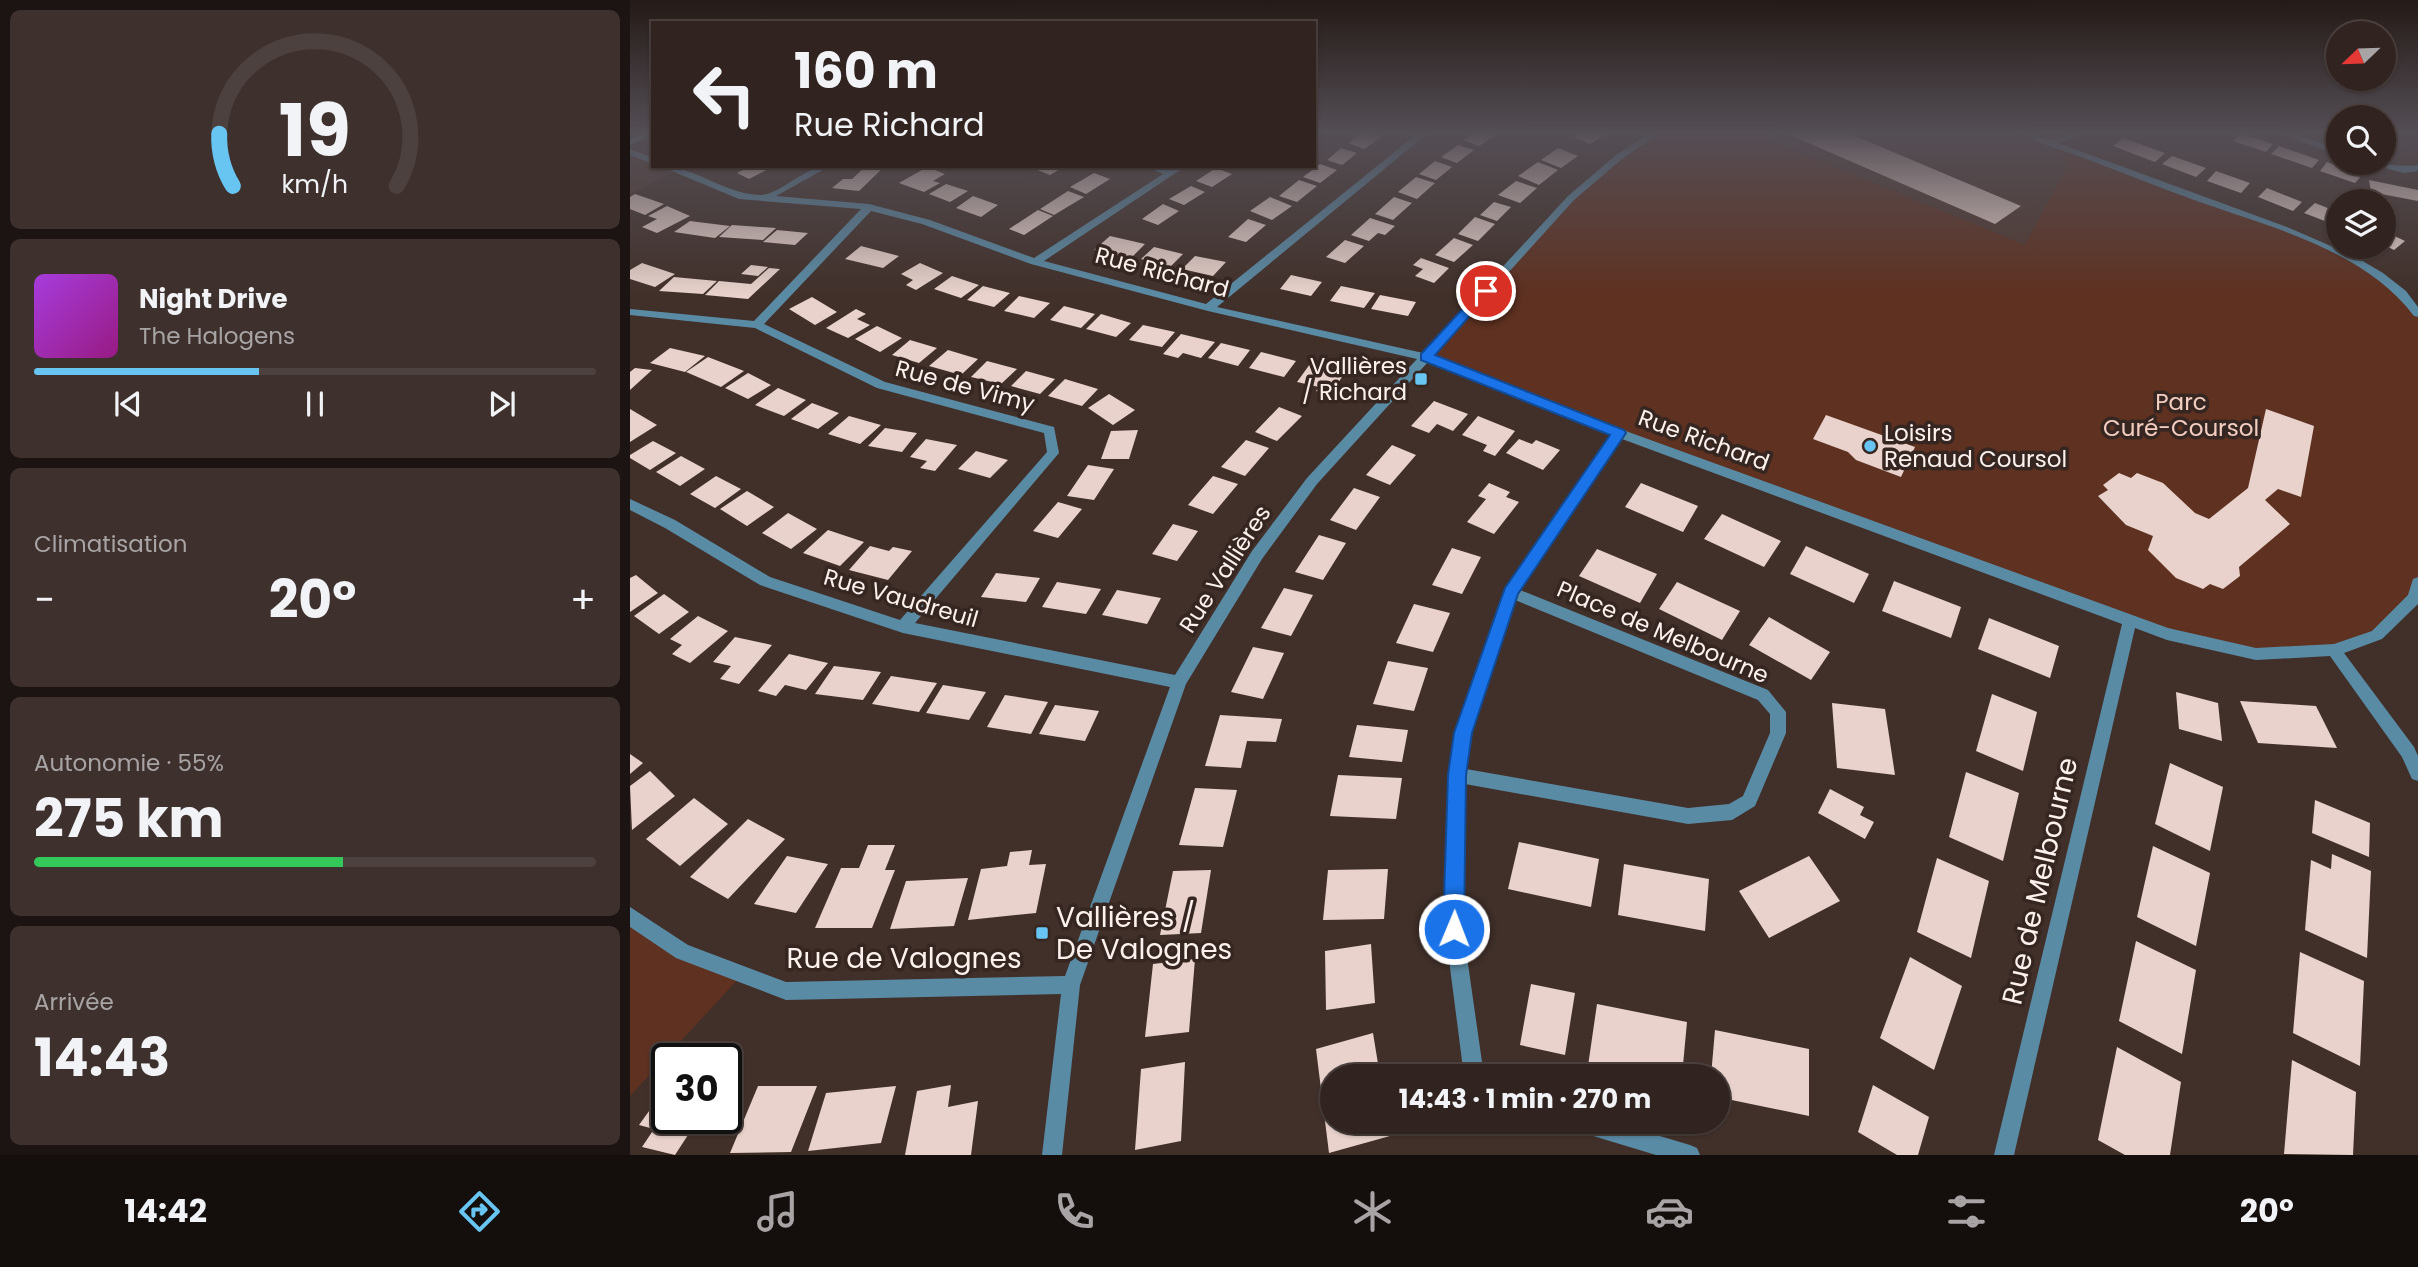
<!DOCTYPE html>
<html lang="fr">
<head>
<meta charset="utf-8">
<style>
	body { margin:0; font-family:Poppins,sans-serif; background:#3d302d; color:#f1f3f6; height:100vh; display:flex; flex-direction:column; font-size:26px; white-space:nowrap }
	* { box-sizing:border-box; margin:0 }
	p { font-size:23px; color:#a8a4a5 }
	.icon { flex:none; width:38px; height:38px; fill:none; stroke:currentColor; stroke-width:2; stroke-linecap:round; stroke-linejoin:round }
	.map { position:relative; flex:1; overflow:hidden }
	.details { display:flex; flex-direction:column; gap:10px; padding:10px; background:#1b1412; width:630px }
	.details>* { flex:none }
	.guide { position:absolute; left:21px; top:21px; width:665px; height:147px; border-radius:0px; box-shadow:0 2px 5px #0004,0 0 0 2px #4c413e; background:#312420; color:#f1f3f6; overflow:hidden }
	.needle { width:46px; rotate:247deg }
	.tools { position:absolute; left:1696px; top:21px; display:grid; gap:14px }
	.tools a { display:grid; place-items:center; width:70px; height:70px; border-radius:50%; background:#312420; box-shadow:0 2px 5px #0004,0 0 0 2px #4c413e; font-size:35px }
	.speed { position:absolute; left:21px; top:1043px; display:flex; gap:14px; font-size:35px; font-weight:700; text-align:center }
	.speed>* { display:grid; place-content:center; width:91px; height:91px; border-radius:50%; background:#312420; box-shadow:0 2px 5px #0004,0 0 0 2px #4c413e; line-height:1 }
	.speed .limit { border:4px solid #111; border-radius:10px; background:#fff; color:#111 }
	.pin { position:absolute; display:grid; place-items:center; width:60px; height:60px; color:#fff; margin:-30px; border:4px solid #fff; border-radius:50%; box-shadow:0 2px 7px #0007 }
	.me { position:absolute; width:77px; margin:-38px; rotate:1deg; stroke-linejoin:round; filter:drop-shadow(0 0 5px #0008) }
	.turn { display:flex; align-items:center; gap:24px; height:147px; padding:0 28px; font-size:32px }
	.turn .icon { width:91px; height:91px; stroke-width:2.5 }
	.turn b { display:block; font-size:49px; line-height:60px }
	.big { font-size:52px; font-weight:700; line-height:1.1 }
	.details .widget { flex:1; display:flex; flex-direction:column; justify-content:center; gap:10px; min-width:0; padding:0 24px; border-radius:10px; background:#3d302d }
	.details .dial { align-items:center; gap:0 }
	.dial svg { height:182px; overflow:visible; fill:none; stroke:#4c413e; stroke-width:7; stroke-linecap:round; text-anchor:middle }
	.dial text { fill:#f1f3f6; stroke:none }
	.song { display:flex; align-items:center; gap:21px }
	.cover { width:84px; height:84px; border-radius:10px; background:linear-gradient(135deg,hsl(280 70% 55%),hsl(310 70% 35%)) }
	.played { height:7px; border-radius:4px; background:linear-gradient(90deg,#68c4f0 40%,#4c413e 40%) }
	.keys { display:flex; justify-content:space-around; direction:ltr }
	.heat { display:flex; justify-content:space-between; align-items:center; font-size:38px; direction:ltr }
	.charge { height:10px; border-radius:5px; background:linear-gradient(90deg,#34c759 55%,#4c413e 0) }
	.trip { position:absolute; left:690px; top:1064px; width:410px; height:70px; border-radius:35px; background:#312420; box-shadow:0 2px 5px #0004,0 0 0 2px #4c413e; font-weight:700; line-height:70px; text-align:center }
	.dock { display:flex; height:112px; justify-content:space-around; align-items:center; background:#140e0d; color:#a8a4a5 }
	.dock .icon { width:49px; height:49px }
	.dock .active { color:#68c4f0 }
	.dock b { font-size:32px; color:#f1f3f6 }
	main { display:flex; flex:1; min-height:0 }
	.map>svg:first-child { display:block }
</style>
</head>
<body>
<main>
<section class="details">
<div class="widget dial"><svg viewBox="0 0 100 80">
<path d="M14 69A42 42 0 1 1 86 69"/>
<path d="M14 69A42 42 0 0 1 8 46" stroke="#68c4f0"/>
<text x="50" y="56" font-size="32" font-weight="700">19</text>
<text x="50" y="72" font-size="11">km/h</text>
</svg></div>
<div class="widget">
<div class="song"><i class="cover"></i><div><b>Night Drive</b><p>The Halogens</p></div></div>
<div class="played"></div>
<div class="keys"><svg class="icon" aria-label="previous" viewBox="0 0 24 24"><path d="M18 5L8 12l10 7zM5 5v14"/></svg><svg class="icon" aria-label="pause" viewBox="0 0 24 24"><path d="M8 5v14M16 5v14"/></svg><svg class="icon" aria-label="next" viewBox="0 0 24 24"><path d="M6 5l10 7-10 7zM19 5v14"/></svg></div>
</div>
<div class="widget"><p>Climatisation</p>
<div class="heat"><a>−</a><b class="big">20°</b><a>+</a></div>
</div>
<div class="widget"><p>Autonomie · 55%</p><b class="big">275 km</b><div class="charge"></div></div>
<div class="widget"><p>Arrivée</p><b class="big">14:43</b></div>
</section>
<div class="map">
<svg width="1788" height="1155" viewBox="0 0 1788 1155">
	<rect width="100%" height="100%" fill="#41302a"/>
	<path fill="#4f3830" d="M1123,133H1376L1419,143L1438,164L1395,245Z
		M23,145V166H57L0,194V156Z"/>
	<path fill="#5e3121" d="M1026,133H1123L1395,245L1438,164L1419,143L1690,244L1734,267L1782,303L1788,314V583L1785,598L1747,635L1704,650L1626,654L1537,634L796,357C868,278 936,192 1026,133Z
		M0,910L52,952L112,975L0,1096Z"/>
	<path fill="#e8d2cb" d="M732,133H739L751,137L734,149L718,143Z
		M844,133H860L866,135L849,146L833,140Z
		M952,133H978L960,144L944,137Z
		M1163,133H1218L1391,206L1365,224L1160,135Z
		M1611,133L1643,144L1636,152L1603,141Z
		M1493,138L1535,153L1525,162L1483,146Z
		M828,145L844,150L827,163L811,157Z
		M1649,146L1689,160L1682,168L1641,154Z
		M711,148L727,153L712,165L697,160Z
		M928,148L948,156L931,168L911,160Z
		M1542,156L1576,168L1566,177L1532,164Z
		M805,161L822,167L806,180L789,174Z
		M908,162L928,170L909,185L888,176Z
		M1697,162L1732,175L1725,183L1690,171Z
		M690,164L707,170L690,183L673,177Z
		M121,166H144L119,179L107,173Z
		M236,166H255L229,191L202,188L213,179H222Z
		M398,166H435L420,175Z
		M297,167L315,174L303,181L310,183L294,192L269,183Z
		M586,168L602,174L582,187L566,181Z
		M1586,171L1620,183L1611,193L1577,181Z
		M464,173L480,179L456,194L440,187Z
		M786,177L805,183L787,199L768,192Z
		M669,180L687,186L667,202L649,196Z
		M1739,180L1788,190V201L1741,192Z
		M886,181L907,188L890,203L868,195Z
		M316,184L338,191L320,202L299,194Z
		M561,186L575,192L554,205L539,199Z
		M1637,188L1672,202L1663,211L1628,197Z
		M438,191L454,197L424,215L410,209Z
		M5,194L34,204L15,215L0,209V197Z
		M343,196L368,205L351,217L326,208Z
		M640,197L662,206L642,220L620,211Z
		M764,197L782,203L763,220L745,214Z
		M864,202L881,207L867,221L850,215Z
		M1685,203L1708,212V226L1674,213Z
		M533,204L549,211L528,225L512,219Z
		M37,206L60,216L27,233L12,227L27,219L18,216Z
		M408,210L423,216L394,235L379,229Z
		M845,217L865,224L848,241L828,234Z
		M740,218L765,226L755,235L748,233L739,241L721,235Z
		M618,219L636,225L616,242L598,237Z
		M60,221L100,226L85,238L44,232Z
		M102,225L146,228L133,240L89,237Z
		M147,230L178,233L165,245L133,242Z
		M1754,231L1775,241L1764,250L1754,245Z
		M480,236L515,244L500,259L464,250Z
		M824,238L843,245L824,262L805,255Z
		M715,240L734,246L715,263L696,257Z
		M231,246L269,256L253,268L215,259Z
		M524,247L553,254L541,266L511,259Z
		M565,256L596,262L583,276L552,269Z
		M791,258L819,268L804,283L785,276L793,269L783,265Z
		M12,263L45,274L25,287L0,279V270Z
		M290,263L313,273L286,290L276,285L283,280L271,274Z
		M121,265L138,267L128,276L111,274Z
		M139,268L150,269L118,299L75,295L89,281L121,284Z
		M661,275L692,282L681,296L650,289Z
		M322,276L349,285L331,298L304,289Z
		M44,277L87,281L73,294L29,291Z
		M353,286L380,293L364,307L337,300Z
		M711,286L745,293L734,308L700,301Z
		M750,295L786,302L778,316L741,309Z
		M389,296L420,303L404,318L374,311Z
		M182,297L207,312L185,325L159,309Z
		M434,306L465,314L451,328L420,320Z
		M226,309L236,314L227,319L240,325L218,338L196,328Z
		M471,314L501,323L486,337L456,329Z
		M513,325L545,332L532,347L499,340Z
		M247,326L272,338L250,352L225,339Z
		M551,334L585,342L571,358L553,353L548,358L533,354Z
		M280,340L307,348L289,363L262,355Z
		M591,343L620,350L608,366L578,358Z
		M40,348L75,356L55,372L20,363Z
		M318,350L348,359L331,375L299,366Z
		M631,352L666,361L654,377L619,368Z
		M78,357L114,371L91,387L56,372Z
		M357,361L387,369L371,384L341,377Z
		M680,364L697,368L716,371L700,395L686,391L689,387L667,382Z
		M5,368L22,370L0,390V372Z
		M396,371L425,379L410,394L381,386Z
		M118,373L141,385L118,399L95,388Z
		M435,379L468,389L452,406L418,396Z
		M148,388L176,400L154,416L125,405Z
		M479,394L505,410L483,425L458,408Z
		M804,401L838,414L823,431L807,424L799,433L781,426Z
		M182,403L209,413L188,429L161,419Z
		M649,407L672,416L647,441L625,432Z
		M0,409L27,425L0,442Z
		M1636,409L1684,426L1671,497L1648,489L1635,500L1660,524L1609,567L1610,576L1593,589L1580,584L1573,589L1546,578L1518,550L1523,536L1496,525L1468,496L1478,490L1473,485L1489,473L1501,478L1507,473L1533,483L1565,513L1579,519L1618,488Z
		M1196,415L1285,447L1271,477L1226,460L1218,452L1183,439Z
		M219,416L251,425L230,444L198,434Z
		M848,416L885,431L865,456L853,451L857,445L832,435Z
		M255,428L287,433L272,452L238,446Z
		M508,430L499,459H471L481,431Z
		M296,439L327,445L305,471L290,468L297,461L280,457Z
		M889,439L902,444L906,440L930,450L913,470L876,453Z
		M616,440L639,448L615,476L591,467Z
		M23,441L46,453L20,470L0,458V455Z
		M762,445L786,455L760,485L736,475Z
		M346,451L378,460L360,478L328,469Z
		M51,456L75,469L50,486L26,472Z
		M458,465L484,469L464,500L437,496Z
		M86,476L111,489L85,508L60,494Z
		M583,476L608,484L583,514L558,505Z
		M859,483L880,492L876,497L889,502L864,534L837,522L856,499L848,496Z
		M1011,483L1068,506L1053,532L995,507Z
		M724,488L750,497L726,530L700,520Z
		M117,491L144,507L117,526L90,509Z
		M428,502L452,509L428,538L403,531Z
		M158,513L187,529L161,549L132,533Z
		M1092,514L1151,541L1134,567L1074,539Z
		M543,524L568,531L547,561L522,554Z
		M198,530L234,542L210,566L173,553Z
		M689,535L716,543L693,580L665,572Z
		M240,546L259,551L263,547L282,551L258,580L219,570Z
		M1176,546L1239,574L1224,603L1160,574Z
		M822,548L851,557L832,594L802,585Z
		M967,549L1027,574L1010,603L949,576Z
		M366,573L410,578L396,602L351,597Z
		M6,575L28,593L0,612V578Z
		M1264,581L1331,607L1321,638L1252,611Z
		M427,582L471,589L456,614L412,607Z
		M1047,582L1110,611L1092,640L1029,609Z
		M654,588L683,595L661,636L631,628Z
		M487,590L531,598L517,624L472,615Z
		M34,594L59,612L29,634L4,616Z
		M784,604L820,613L803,652L766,643Z
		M68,616L98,631L60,663L42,654L52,645L40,639Z
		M1139,617L1200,652L1181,680L1119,645Z
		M1359,618L1429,646L1420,678L1348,649Z
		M105,637L142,645L109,684L90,679L101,666L83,662Z
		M623,647L654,653L633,699L601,692Z
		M159,654L198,663L176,690L155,685L146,696L128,691Z
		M758,661L798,668L784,711L743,704Z
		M204,666L251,672L233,700L185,694Z
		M261,676L307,683L289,712L242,704Z
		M313,685L356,692L339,720L296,713Z
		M1546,692L1588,703L1592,741L1549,729Z
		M1362,694L1407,712L1393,771L1346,751Z
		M375,695L418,702L401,734L357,727Z
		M1610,701L1686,706L1707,748L1628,743Z
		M1202,703L1255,709L1265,775L1207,768Z
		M425,705L469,711L455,741L409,734Z
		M590,715L652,719L646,742L617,741L611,768L575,766Z
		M727,725L778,730L772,762L719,757Z
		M0,754L13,763L0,774Z
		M1540,763L1593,787L1580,851L1525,824Z
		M20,771L45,796L2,830L0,786Z
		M1336,772L1389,793L1373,861L1319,837Z
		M708,775L772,778L766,819L700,816Z
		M565,788L607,790L593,847L549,845Z
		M1200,789L1234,807L1230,815L1244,822L1235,839L1188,813Z
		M64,798L98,824L50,866L16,839Z
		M1685,800L1740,823L1739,857L1682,833Z
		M118,819L155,839L98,899L60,877Z
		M889,842L969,859L961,907L878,889Z
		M238,845H265L255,870H265L242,928H185L211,868H229Z
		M1523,846L1580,873L1566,946L1507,917Z
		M402,850L399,865L416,864L406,913L338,920L351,869L377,866L380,852Z
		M1702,854L1741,871L1737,958L1675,930L1681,860L1701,869Z
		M157,856L198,864L166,913L124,904Z
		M1179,856L1210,901L1139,938L1109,891Z
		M1307,858L1359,881L1341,958L1287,932Z
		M994,864L1079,879L1075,931L988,915Z
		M758,869L754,919L693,920L698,870Z
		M581,870L571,933L530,935L543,871Z
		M338,878L324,926L260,929L276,881Z
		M1506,941L1566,970L1552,1054L1489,1021Z
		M741,944L745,1003L696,1010L695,951Z
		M1670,952L1734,981L1730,1066L1663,1033Z
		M1280,957L1332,986L1304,1070L1250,1038Z
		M565,959L559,1032L515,1037L523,964Z
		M901,984L945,993L935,1055L890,1045Z
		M967,1004L1057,1022L1052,1076H1004L958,1066Z
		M1085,1030L1179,1049V1116L1087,1097V1076H1081Z
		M743,1033L750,1076H702V1122H757L760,1136L699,1153L686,1049Z
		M1487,1047L1551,1082L1540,1155H1495L1468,1140Z
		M1662,1060L1726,1092L1723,1155L1654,1154Z
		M555,1062L551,1141L505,1150L511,1069Z
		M321,1085L318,1107L348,1101L341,1155H275L287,1091Z
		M1243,1085L1299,1117L1288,1155H1267L1228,1132Z
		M37,1086V1118H69L45,1155L12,1147L24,1129L9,1125Z
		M128,1086H187L161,1152L100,1153Z
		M266,1086L251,1143L178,1151L196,1093Z"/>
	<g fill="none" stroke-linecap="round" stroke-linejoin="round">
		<path fill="#5a8ba5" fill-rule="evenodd" d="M788,133H798L587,307L793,353L938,196L986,155L1020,133H1030L992,159L944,200L803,356L993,430L1538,628L1626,648L1704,644L1742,631L1778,595L1783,579L1788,577V604L1752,639L1714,653L1784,747L1788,756V781L1782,779L1772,757L1700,656L1626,660L1537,640L1505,628L1384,1155H1364L1492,624L992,439L890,590L1138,690L1156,712V733L1125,806L1102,820L1058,824L835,784L833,929L854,1076H834L815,929L819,775L825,733L876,588L981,435L798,362L687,484L632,559L556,684L450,985L432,1155H412L431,994L156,1000L46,958L0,927V907L58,945L156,982L435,976L540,687L273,633L130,585L35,528L0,510V499L45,520L140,577L270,620L417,452L414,433L247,388L125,328L0,315V309L124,321L231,209L109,199L30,166C65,166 94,194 130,195C151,195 173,166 200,166L146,196L239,204L300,220L404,258L533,174L515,166H530L539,169L544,166H556L414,261L576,304ZM241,211L292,224L401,264L578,311L787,359L677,478L622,551L545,675L285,623L429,453L424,427L255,382L134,324ZM885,600L1128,700L1140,714V733L1113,796L1099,804L1058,808L836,769L841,733Z
			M1390,133C1405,133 1410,139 1420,140C1428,140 1443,133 1455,133L1428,143L1657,227L1724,256L1753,273L1776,291L1788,307V317L1784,316C1732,247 1634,226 1556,197C1509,180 1463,160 1416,145Z
			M1648,133H1661L1708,149V155Z
			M0,149L23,158V164L0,155Z
			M1735,163C1753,162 1770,168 1788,165V171L1774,173Z
			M940,1122H983L1060,1145L1067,1148L1070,1155H1026L950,1132L943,1129Z"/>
		<path fill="#69bce4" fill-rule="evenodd" d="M12,133L23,134L0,145V139Z"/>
	</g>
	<linearGradient id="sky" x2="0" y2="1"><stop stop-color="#241a17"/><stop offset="0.45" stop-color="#544e55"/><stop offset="1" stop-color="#544e55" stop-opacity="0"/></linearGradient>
	<rect width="1788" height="295" fill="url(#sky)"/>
	<path fill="#1a73e8" stroke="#114b97" stroke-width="2" d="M856,287L860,288V293L805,355L994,430L996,433L888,594L842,733L836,775L834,929L831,936L824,939L816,936L813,929L818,775L824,733L875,588L980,435L791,360V354L852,288Z"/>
	<g fill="#68c4f0" stroke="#362621" stroke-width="2.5">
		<rect x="784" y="372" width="14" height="14" rx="3.5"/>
		<circle cx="1240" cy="446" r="7"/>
		<rect x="405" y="926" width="14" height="14" rx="3.5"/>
	</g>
	<g text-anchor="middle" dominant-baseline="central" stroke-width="7" stroke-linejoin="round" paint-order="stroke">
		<g font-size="23" fill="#fcf1ed" stroke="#362621">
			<text transform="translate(532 272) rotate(15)">Rue Richard</text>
			<text transform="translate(335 386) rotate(15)">Rue de Vimy</text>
			<text transform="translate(1074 440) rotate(20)">Rue Richard</text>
			<text transform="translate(595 569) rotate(-57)">Rue Vallières</text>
			<text transform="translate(271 598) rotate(16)">Rue Vaudreuil</text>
			<text transform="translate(1033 632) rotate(23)">Place de Melbourne</text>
		</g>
		<g font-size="23" fill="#fcf1ed" stroke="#362621" text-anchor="end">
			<text x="777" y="366">Vallières<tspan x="777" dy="26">/ Richard</tspan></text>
			<text x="1254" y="433" text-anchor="start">Loisirs<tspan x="1254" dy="26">Renaud Coursol</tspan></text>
		</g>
		<g font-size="23" fill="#f3cdc0" stroke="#362621">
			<text x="1551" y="402">Parc<tspan x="1551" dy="26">Curé-Coursol</tspan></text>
		</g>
		<g font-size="28" fill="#fcf1ed" stroke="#362621">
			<text transform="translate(1410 881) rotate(-77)">Rue de Melbourne</text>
			<text x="274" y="958">Rue de Valognes</text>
		</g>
		<g font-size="28" fill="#fcf1ed" stroke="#362621" text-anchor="start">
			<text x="426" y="917">Vallières /<tspan x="426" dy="32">De Valognes</tspan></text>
		</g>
	</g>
</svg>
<div class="tools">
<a><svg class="needle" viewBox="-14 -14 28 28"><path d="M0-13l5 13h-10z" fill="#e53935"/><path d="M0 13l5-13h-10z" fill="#a8a4a5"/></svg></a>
<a><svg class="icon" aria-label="search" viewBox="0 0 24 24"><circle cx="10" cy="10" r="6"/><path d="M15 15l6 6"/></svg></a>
<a><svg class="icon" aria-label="layers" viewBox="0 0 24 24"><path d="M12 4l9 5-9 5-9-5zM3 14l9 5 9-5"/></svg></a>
</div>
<div class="speed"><div class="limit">30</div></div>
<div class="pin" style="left:856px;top:291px;background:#d93025"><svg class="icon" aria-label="arrive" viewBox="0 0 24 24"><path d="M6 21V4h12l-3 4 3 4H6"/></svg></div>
<svg class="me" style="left:824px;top:929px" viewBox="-20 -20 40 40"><circle r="17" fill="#1a73e8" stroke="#fff" stroke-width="3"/><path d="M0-11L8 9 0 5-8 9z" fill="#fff"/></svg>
<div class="trip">14:43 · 1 min · 270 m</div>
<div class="guide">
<div class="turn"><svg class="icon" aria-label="left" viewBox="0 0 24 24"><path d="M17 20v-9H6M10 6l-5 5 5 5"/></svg><div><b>160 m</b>Rue Richard</div></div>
</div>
</div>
</main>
<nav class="dock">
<b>14:42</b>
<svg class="icon active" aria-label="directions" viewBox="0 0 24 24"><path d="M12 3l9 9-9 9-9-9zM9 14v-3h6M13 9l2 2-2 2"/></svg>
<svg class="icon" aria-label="music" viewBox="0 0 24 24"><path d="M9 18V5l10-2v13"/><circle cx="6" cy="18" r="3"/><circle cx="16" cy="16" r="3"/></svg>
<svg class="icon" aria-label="phone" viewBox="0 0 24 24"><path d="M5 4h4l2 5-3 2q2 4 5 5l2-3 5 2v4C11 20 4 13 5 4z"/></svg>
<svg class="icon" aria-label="climate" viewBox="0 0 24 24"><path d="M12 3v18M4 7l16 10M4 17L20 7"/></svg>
<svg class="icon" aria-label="car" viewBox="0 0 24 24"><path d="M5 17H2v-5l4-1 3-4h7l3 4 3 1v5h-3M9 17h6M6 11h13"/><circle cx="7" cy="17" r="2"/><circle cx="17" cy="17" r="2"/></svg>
<svg class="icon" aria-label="filters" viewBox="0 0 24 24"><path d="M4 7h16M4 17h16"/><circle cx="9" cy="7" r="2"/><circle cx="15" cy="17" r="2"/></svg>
<b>20°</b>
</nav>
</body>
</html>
